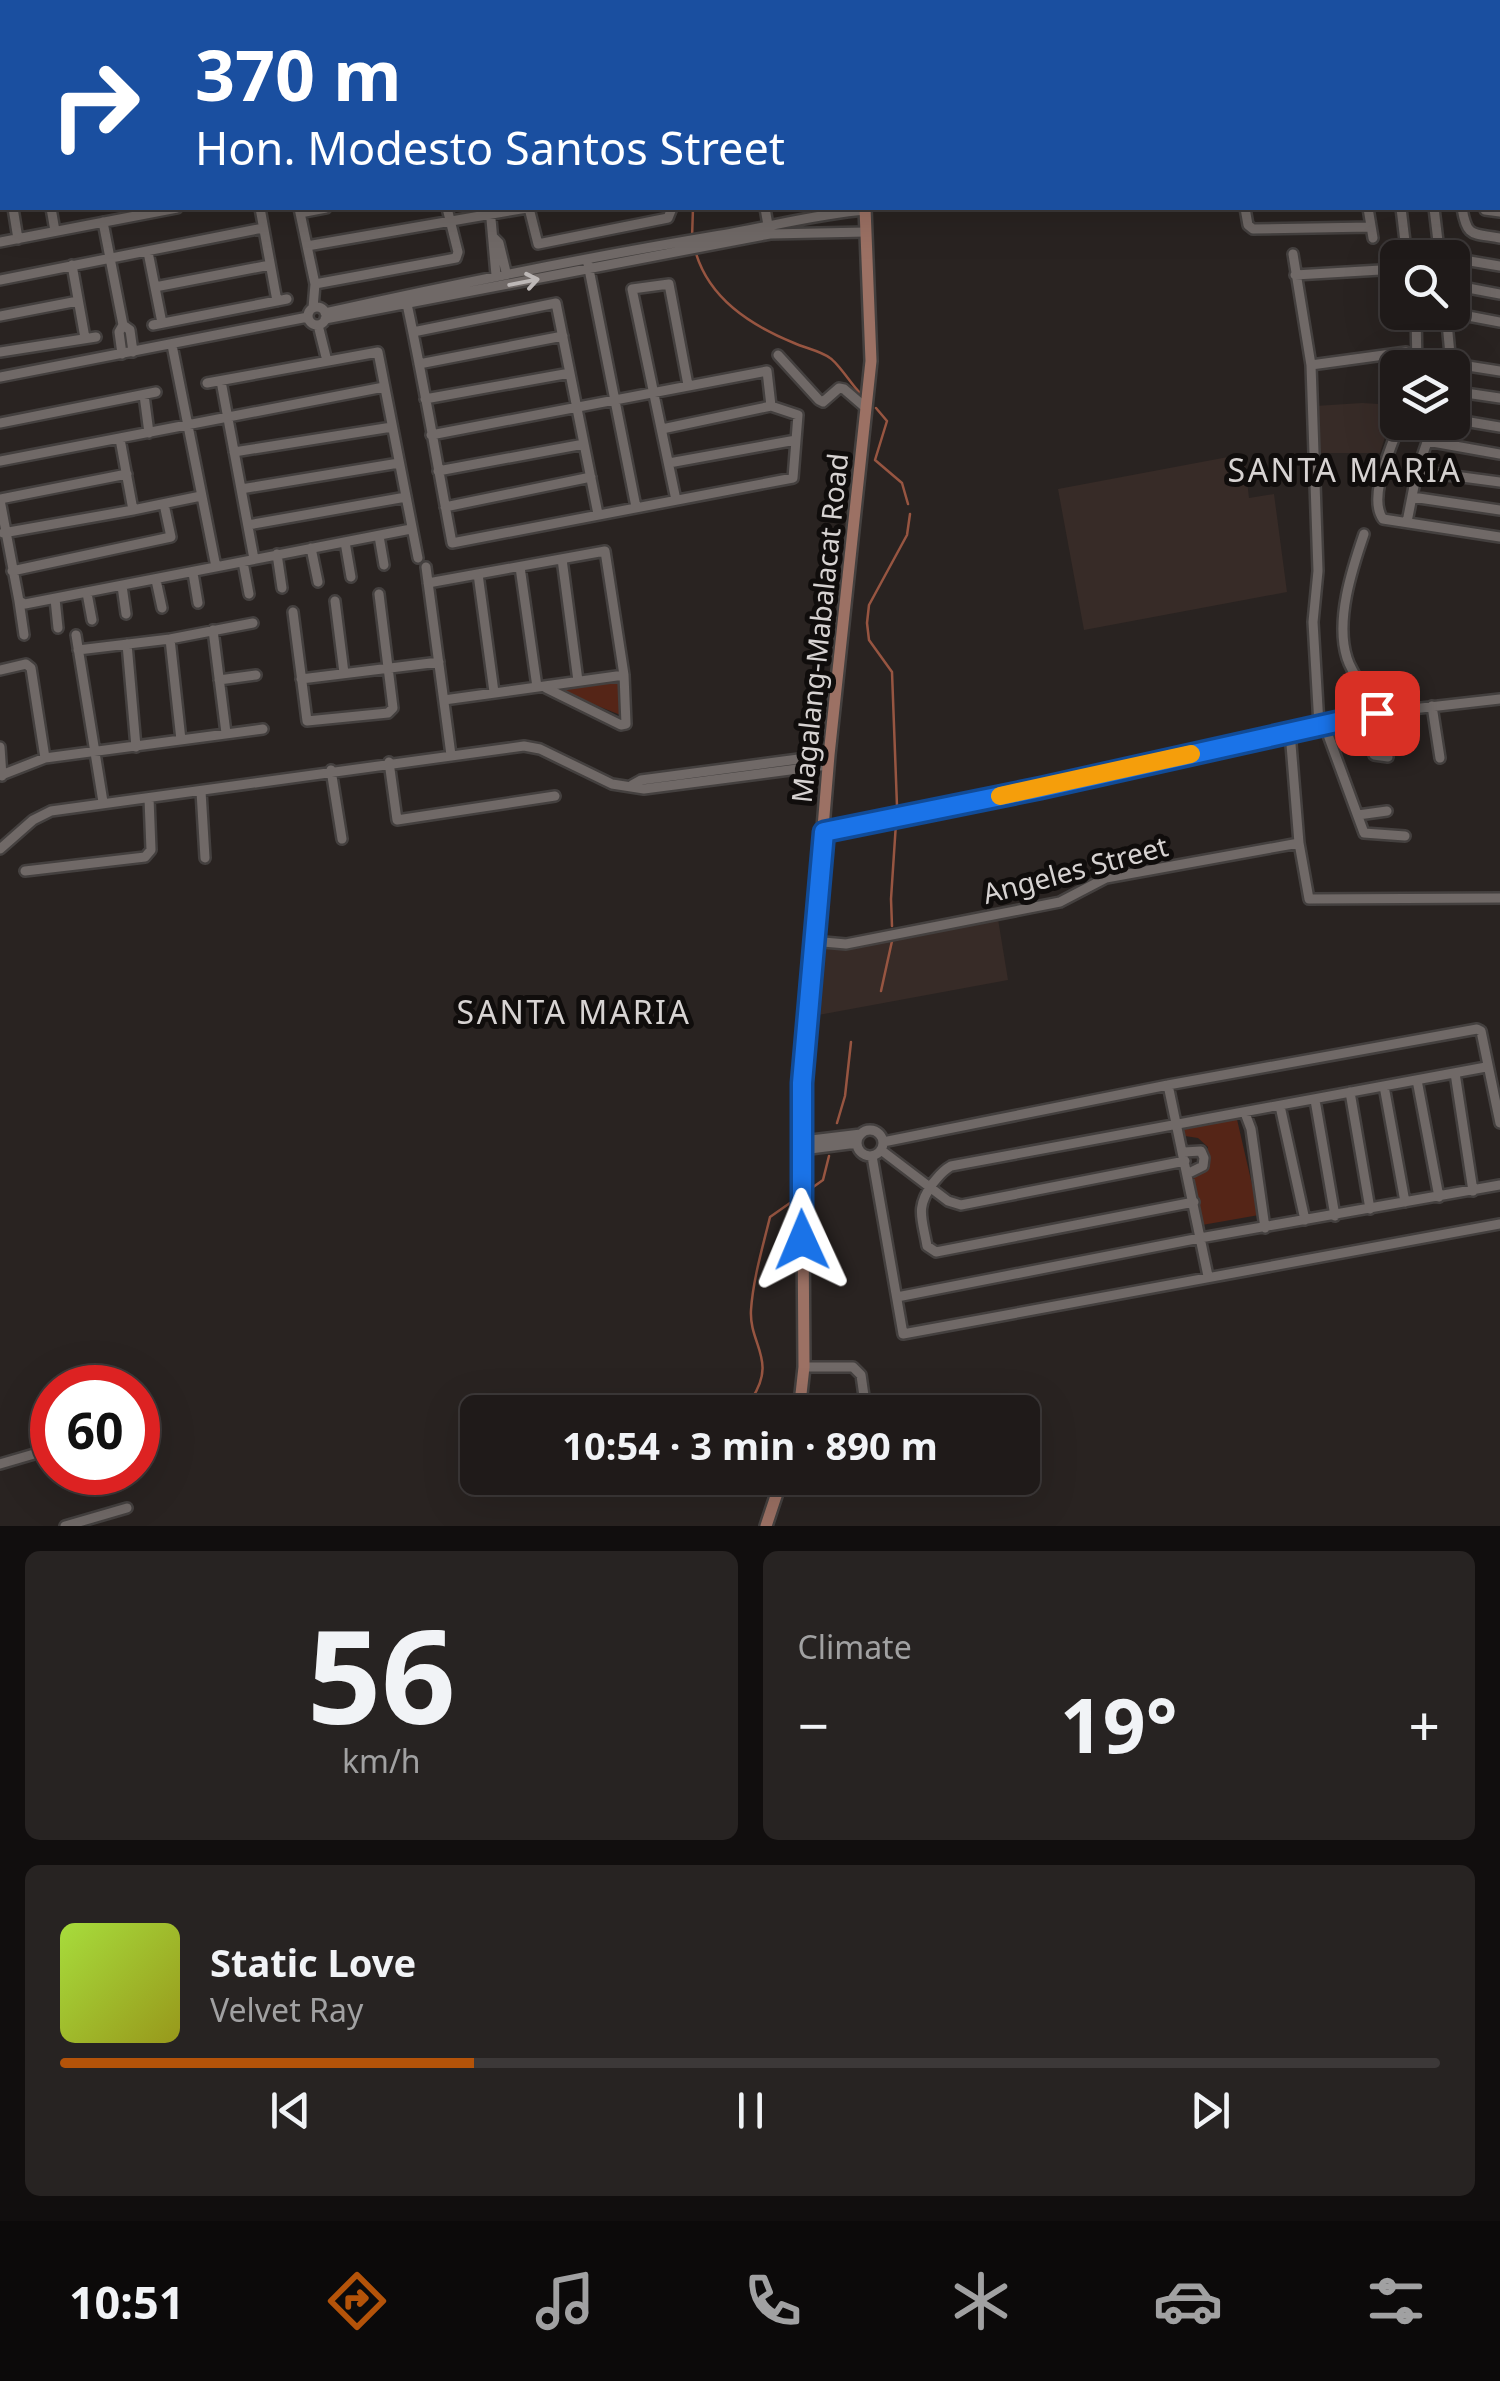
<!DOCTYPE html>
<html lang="en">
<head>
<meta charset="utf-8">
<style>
	body { margin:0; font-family:"Noto Sans",sans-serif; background:#272322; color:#f1f3f6; height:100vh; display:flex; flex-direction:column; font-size:38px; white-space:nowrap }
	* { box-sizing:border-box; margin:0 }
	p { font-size:32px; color:#a1a1a2 }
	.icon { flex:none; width:55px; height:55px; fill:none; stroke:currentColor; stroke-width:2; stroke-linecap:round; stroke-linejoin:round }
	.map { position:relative; height:1526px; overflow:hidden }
	.side { display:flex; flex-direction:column; gap:25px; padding:25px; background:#110e0e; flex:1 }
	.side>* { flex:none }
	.top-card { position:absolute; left:0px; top:0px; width:1500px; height:210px; box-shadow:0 10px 40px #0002,0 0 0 2px #3c3838; background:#1a4fa0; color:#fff; overflow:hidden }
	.tools { position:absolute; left:1380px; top:240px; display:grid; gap:20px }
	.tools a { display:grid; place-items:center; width:90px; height:90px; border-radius:15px; background:#1f1a19; box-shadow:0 10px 40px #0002,0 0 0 2px #3c3838; font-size:50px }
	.speed { position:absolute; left:30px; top:1365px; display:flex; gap:20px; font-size:50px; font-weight:700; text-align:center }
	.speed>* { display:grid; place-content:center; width:130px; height:130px; border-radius:50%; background:#1f1a19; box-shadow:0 10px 40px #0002,0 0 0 2px #3c3838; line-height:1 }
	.speed .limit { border:15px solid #d22; background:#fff; color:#111 }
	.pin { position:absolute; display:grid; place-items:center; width:85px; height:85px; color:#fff; margin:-42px; border-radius:20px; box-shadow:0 5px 15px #0006 }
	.me { position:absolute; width:110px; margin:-55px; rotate:359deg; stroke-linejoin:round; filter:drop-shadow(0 0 8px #0008) }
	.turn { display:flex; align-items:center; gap:35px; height:210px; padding:0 30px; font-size:45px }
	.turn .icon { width:130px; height:130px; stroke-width:2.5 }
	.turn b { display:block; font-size:70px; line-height:85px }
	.big { font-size:75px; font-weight:700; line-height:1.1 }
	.side .card { flex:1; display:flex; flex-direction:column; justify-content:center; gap:15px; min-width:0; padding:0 35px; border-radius:15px; background:#272322 }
	.side .dial { align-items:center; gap:0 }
	.dial b { font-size:130px; line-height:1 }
	.song { display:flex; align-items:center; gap:30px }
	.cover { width:120px; height:120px; border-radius:15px; background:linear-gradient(135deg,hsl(80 70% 55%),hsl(60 70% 35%)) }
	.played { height:10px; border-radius:5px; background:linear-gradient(90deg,#b45309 30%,#3c3838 30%) }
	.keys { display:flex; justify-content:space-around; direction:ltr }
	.heat { display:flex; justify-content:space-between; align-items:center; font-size:55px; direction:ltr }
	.side .tiles { flex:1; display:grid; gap:25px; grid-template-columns:1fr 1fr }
	.card:last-child { grid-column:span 2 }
	.trip { position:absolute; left:460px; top:1395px; width:580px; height:100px; border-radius:15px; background:#1f1a19; box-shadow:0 10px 40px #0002,0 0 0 2px #3c3838; font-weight:700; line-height:100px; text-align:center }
	.tab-bar { display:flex; height:160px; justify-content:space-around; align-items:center; background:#0c0a0a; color:#a1a1a2 }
	.tab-bar .icon { width:70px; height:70px }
	.tab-bar .selected { color:#b45309 }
	.tab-bar b { font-size:45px; color:#f1f3f6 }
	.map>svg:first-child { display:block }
</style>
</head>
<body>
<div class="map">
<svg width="1500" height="1526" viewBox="0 0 1500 1526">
	<rect width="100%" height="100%" fill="#292321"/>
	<path fill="#372b27" d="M1362,403L1395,405L1380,453H1317L1315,406Z
		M1244,454L1249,498L1274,494L1287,592L1084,630L1058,489Z
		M998,919L1008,980L813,1016L819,945L849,947Z"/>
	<path fill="#552517" d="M621,679L623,716L555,689Z
		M1236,1115L1259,1215L1202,1225L1192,1171L1205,1160L1208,1147L1198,1138L1185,1136L1182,1120Z"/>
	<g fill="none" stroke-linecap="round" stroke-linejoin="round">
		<path stroke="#975541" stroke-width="2.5" d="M608,0L609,2
			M692,238L693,208
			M695,250C708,298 750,325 794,343C805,348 821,351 830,358C839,364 851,384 860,393
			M876,408L887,421L875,460L902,483L908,504
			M897,806L892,672L869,640L867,623L869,605L907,535L910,514
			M892,926L891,899L896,823
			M881,991L892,941
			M837,1123L845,1096L851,1042
			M809,1190L823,1180L829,1156
			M754,1412L751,1400C778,1360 749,1345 751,1310C753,1279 763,1246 770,1217L790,1203"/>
		<defs>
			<path id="minor" d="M87,0L88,2
				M240,0V2
				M448,0V2
				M492,0V2
				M533,0V2
				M586,0L588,2
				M680,0V2
				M716,0V2
				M755,0V2
				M794,0L795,2
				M1047,0V2
				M1076,0L1077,2
				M1188,0V2
				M1216,0V2
				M1243,0L1244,2
				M1345,0L1346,2
				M1379,0L1380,2
				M1414,0V2
				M282,2V0
				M395,2L408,0
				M1140,2L1153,0
				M1274,2L1293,0
				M1498,6H1500
				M1498,63H1500
				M1498,89H1500
				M0,93H2
				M1498,116H1500
				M0,130L2,129
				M0,137L2,151
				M1498,143H1500
				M1498,177H1500
				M13,208L18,239
				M51,208L55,231
				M260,208L277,301
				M299,208L315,284L313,308
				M490,208L496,275
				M529,208L538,244L668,218L672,208
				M765,208L769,231
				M1245,208L1248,225L1253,229L1371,227
				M1368,208L1373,238
				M1401,208L1407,258
				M1434,208L1440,258
				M1462,208C1467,238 1472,233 1500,238
				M1485,210L1500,212
				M300,213L326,208
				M103,222L123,325L130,330L133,352
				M494,238L499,243L506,272
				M0,242L177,208
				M307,246L527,208
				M148,252L162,323
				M1293,254L1311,365L1318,571L1313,622L1319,725
				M1452,258L1500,266
				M588,264L636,507
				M72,265L85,338
				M1295,275L1398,269
				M0,280L263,228
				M315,284L456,258L458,252L447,208
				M1452,285L1500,294
				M155,287L270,265
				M407,304C424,383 437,463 452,543L793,478L798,415L771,406L767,371L431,435
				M308 316a9 9 0 1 1 18 0a9 9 0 1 1-18 0Z
				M1416,312L1417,368
				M1446,312L1451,365
				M1447,312L1500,322
				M325,313C455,284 584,258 715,236C766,228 815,214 866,210
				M0,316L78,301
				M325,319L770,234L866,232
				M153,325L287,299
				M318,325L327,361
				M413,332L556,303L598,514
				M172,345L216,567
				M0,352L96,337
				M122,354L119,332L123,325
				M778,355L819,400L823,402L839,388L844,389L866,408
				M1417,358L1500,371
				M419,364L563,336
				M1311,365L1406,352
				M0,377L308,317
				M221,381L254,559
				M207,383L378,352L418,558
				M1452,391L1500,398
				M144,395L149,433
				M425,399L570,373
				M1452,419L1500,427
				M1400,422C1392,447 1367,497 1383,519L1500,537
				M0,423L156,392
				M662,429L771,406
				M120,439L133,510L201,496
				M1427,441L1500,454
				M234,452L392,427
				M0,461L384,387
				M669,463L796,440
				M438,471L584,444
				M1417,471L1500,482
				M241,489L399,463
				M1412,497L1500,510
				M0,499L127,474
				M0,500L19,601L25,604L411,529
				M676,500L632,289L669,284L688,385
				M445,507L591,477
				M1407,522L1417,471L1434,422
				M248,525L406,497
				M3,533L133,510
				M1364,534C1352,569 1335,621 1347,658C1352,675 1369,694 1377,713
				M379,536L384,565
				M345,542L351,577
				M311,548L318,582
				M277,554L282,588
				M562,559L578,681
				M243,562L249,594
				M426,567L451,755
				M520,567L537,687
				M12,571L171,537L164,504
				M193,573L198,603
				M478,574L494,692
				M156,580L162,608
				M428,583L605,551L624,675L626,724L621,725L546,688
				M122,586L126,614
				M87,593L92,620
				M55,599L58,628
				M19,601L24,635
				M335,601L344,673
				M293,612L307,721L388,713L393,708L379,594
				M213,630L226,733
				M76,635L103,802
				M170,639L181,740
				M127,644L136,747
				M78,650L170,639L253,623
				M0,670L26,664L31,668L45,758L263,729
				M301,679L439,662
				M219,680L256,675
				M444,700L624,675
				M1432,706L1440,758
				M1362,717L1374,755L1388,757
				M1324,724L1364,833L1405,836
				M1290,732L1299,843L1309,899L1500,898
				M0,747L2,776
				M389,762L397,820L555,796
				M331,770L342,839
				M4,774L45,758
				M632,785L641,780L829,755
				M201,791L205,858
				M1358,815L1387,811
				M823,832L1041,788L1377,713L1500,699
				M0,849L33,820L51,811L524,746L540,749L612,784L644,789L828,765
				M25,871L145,857L151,850L149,798
				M812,941L846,944L1060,902L1106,878L1299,843
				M1455,1073L1473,1191
				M1417,1080L1439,1197
				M1168,1085L1208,1276
				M1384,1086L1405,1202
				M1350,1092L1370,1209
				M1315,1100L1335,1216
				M1280,1106L1305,1220
				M1245,1113L1251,1129L1265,1228
				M857 1143a13 13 0 1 1 26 0a13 13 0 1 1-26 0Z
				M803,1141L861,1134
				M883,1142L1168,1085L1477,1029L1481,1031L1500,1123
				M802,1150L857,1143
				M881,1150L948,1201L961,1205L1185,1161
				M1184,1152L1201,1151L1204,1158L1203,1166L1189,1173
				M872,1156L903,1334L1500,1224
				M1194,1202L936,1252L927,1246C922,1217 915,1208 933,1183C939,1176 942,1171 951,1166L1486,1067
				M897,1297L1200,1238L1500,1185
				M804,1367H853L861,1375L865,1403
				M0,1464L41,1452
				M65,1526L127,1508"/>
			<path id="major" d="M856,0V2
				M799,1412L804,1367L802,1083L829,755L871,361L865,208
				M766,1526L782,1478"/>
		</defs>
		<use href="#minor" stroke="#44403f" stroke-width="14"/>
		<use href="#major" stroke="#44403f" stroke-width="16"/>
		<use href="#minor" stroke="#706967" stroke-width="9"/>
		<use href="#major" stroke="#9c7164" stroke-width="11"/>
	</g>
	<defs><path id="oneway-shaft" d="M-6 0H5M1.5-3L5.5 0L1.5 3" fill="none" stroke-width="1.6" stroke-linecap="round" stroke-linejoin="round" transform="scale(2.5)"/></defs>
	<use stroke="#bdb8b7" href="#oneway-shaft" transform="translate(524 282) rotate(-11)"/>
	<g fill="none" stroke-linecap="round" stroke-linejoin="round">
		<defs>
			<path id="route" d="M802,1240V1083L824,832L1041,788L1377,713"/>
		</defs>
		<use href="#route" stroke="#114b97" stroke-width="25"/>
		<use href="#route" stroke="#1a73e8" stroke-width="18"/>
		<path stroke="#f59e0b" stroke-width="18" d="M1000,796L1191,754"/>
	</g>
	<g text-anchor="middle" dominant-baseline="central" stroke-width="10" stroke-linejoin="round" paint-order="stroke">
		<g font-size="28" fill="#d7d3d2" stroke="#100d0c">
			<text transform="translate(819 628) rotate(-84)">Magalang-Mabalacat Road</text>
			<text transform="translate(1075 869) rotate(-15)">Angeles Street</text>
		</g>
		<g font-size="32" letter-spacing="2.5" fill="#d7d3d2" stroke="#100d0c">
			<text x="1345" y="469">SANTA MARIA</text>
			<text x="574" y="1011">SANTA MARIA</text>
		</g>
	</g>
</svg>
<div class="tools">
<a><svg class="icon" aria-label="search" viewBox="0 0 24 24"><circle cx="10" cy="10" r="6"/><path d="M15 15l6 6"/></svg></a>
<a><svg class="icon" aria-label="layers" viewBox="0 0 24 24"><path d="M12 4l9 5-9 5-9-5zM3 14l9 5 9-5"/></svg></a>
</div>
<div class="speed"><div class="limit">60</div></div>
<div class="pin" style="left:1377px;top:713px;background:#d93025"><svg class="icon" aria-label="arrive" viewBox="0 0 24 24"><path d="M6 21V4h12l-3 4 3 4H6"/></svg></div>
<svg class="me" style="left:802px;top:1240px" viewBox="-20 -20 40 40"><path d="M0-17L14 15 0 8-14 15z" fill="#1a73e8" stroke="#fff" stroke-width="4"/></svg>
<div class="trip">10:54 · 3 min · 890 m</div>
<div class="top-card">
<div class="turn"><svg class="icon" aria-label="right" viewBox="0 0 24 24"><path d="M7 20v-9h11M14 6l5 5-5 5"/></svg><div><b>370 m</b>Hon. Modesto Santos Street</div></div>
</div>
</div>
<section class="side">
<div class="tiles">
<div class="card dial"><b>56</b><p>km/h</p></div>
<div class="card"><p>Climate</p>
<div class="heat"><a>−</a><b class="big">19°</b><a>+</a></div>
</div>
<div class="card">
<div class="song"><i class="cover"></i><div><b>Static Love</b><p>Velvet Ray</p></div></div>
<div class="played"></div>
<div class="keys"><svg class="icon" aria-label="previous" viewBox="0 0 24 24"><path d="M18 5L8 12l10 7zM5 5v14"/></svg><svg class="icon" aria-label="pause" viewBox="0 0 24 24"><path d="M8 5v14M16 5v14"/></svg><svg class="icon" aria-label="next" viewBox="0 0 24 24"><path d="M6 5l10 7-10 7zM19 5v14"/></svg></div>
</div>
</div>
</section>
<nav class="tab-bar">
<b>10:51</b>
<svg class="icon selected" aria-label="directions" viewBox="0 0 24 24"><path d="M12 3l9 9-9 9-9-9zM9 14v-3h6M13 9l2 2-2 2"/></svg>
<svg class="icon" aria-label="music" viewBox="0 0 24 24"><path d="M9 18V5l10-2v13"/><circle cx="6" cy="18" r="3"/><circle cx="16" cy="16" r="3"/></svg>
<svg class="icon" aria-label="phone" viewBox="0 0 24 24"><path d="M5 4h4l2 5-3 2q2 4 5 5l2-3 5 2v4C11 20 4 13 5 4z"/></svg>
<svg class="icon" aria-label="climate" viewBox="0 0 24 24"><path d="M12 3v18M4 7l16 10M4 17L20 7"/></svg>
<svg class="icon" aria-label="car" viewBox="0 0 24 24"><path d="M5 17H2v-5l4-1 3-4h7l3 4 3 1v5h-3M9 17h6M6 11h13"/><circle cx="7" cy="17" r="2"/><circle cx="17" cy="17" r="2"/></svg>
<svg class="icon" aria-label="filters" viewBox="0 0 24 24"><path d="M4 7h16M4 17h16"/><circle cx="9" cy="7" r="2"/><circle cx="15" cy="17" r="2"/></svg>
</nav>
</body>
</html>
